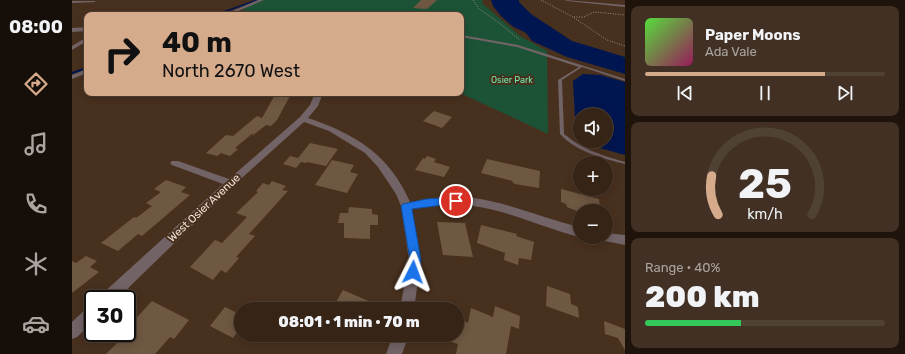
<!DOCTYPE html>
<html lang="en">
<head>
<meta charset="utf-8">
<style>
	body { margin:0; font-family:Rubik,sans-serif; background:#413023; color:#f1f3f6; height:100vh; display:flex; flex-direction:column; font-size:15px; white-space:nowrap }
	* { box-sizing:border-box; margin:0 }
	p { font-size:13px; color:#aaa4a1 }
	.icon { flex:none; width:22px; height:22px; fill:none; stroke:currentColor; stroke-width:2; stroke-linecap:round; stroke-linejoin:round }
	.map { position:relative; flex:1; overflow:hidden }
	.details { display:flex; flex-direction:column; gap:6px; padding:6px; background:#1e140c; width:280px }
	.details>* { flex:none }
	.banner { position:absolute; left:12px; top:12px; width:380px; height:84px; border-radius:8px; box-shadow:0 2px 10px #0003,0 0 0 1px #504135; background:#d6ab8b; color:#111; overflow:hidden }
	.controls { position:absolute; left:501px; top:108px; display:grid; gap:8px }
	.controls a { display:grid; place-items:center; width:40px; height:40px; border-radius:50%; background:#362416; box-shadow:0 2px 10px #0003,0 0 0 1px #504135; font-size:20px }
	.speed { position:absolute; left:12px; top:290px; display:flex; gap:8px; font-size:20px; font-weight:700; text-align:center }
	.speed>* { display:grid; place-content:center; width:52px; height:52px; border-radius:50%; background:#362416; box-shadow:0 2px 10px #0003,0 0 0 1px #504135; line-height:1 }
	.speed .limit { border:2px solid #111; border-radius:6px; background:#fff; color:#111 }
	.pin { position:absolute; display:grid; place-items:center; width:34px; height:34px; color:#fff; margin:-17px; border:2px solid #fff; border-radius:50%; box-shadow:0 1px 4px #0007 }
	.me { position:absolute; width:44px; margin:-22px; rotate:3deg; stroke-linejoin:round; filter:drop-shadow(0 0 3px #0008) }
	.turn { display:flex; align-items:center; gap:14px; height:84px; padding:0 12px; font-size:18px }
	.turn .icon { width:52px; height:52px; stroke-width:2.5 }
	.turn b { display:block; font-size:28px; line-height:34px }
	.big { font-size:30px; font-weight:800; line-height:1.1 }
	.details .widget { flex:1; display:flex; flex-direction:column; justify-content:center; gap:6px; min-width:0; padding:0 14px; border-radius:8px; background:#413023 }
	.details .dial { align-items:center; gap:0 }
	.dial svg { height:104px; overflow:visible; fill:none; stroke:#504135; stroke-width:7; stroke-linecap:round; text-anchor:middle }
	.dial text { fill:#f1f3f6; stroke:none }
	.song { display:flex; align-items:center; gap:12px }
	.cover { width:48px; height:48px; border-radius:6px; background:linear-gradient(135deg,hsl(110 70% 55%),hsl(330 70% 35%)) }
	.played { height:4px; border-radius:2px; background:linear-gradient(90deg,#d6ab8b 75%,#504135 75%) }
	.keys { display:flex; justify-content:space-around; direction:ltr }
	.charge { height:6px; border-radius:3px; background:linear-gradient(90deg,#34c759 40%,#504135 0) }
	.trip { position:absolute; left:162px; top:302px; width:230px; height:40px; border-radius:20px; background:#362416; box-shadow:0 2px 10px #0003,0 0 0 1px #504135; font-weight:800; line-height:40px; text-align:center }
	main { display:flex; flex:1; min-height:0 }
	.dock { display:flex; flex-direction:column; width:72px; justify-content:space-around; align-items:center; background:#160e09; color:#aaa4a1 }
	.dock .icon { width:28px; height:28px }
	.dock .current { color:#d6ab8b }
	.dock b { font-size:18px; color:#f1f3f6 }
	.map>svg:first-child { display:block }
</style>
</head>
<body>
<main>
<nav class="dock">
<b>08:00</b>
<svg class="icon current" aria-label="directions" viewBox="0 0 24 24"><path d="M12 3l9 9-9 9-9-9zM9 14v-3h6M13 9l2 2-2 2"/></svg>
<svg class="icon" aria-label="music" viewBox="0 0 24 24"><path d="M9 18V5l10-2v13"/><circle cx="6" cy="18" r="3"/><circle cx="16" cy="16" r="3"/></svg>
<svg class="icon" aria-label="phone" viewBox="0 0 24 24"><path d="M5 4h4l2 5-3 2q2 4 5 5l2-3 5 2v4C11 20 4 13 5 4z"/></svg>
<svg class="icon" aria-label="climate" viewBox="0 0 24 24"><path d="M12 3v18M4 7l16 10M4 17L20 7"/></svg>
<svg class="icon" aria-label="car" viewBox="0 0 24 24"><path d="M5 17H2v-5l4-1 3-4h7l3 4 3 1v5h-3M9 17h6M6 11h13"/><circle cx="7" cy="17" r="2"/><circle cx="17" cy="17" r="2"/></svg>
</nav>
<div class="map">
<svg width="553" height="354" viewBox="0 0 553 354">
	<rect width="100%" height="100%" fill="#48301e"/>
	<path fill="#1c5337" d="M187,0H411L410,3L448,36L475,51L476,134L388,93H389V15H160L174,9L168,7Z"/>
	<path fill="#001650" d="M419,0H447V2L459,14L500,41L553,57V74L495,57L460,41L454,33L440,26L429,16L421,6Z
		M511,74L528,75L553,82V155L524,147L514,141H534V115H508V137L504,135L501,81Z"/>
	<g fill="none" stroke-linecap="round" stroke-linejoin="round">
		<path stroke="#001650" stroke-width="1.5" d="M143,15L185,0
			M6,71L15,67"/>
		<path stroke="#001650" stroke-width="2" d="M0,73L9,70"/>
	</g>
	<path fill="#6f5842" d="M349,0H365L355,9L341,8Z
		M204,93H216L214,96H218L205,120L199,126L194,125L180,136L181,133L163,148L166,149L158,156L149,153L145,156L134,153L154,135L161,136L185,116L190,118Z
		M362,111L380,117L370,128L351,121Z
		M238,143L266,149L254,166L235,162L234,163L229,162L224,168L211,164L218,156L226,158Z
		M355,156L364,159L362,162L378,167L372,177L343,170L351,158L353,159Z
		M415,159L468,171L467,188L443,184L440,182L441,181L409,173Z
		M260,160L282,165L278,172L286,174L275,193L243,185Z
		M94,180L114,187L109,192L118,195L70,236L66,234L46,251L29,243L62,217L64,218L80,206L74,203L89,192L82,189Z
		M200,181L214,186L210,190L216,191L177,234L183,236L164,257L167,258L154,273L149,270L141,280L118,267L143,240L150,243L175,217L164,213L186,192L184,191L191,183L197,185Z
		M489,189L527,199L528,211H505L495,207L494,204L489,202Z
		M277,207L300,209V214L306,215V225H298V239L272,238V223H266L268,213H276Z
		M365,222L393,223L401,257L371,255Z
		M409,225L445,234L444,236L462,242L459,260L447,258L446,265L432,260L433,253L405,243Z
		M14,256L25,261L18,267L27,272L0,293V261L4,263Z
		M475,286L498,294L499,304L506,307L507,318L474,306Z
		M271,290L299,302L295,309H260Z
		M80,301L117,320L102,339L98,337L83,354H34L46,342L43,340L50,333H55V328Z
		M423,306L448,316L447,329L439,326L434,354H384L386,344L379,342L381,335H385V331L389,333L392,321L396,323L399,308L421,317Z
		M153,307L169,315V327L161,338L138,326Z
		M532,321L553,329V350L546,338L533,334Z"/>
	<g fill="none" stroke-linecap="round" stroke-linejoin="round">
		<path stroke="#9e8a7c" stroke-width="1" stroke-dasharray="1 1.5" stroke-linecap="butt" d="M401,0L407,9L422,19L448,40
			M469,0L501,17L535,40L553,46
			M138,15L149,11
			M502,17H512L522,12L553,15"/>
		<path fill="#726366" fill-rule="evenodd" d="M389,35L446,45L553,79V81L510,67L490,80L492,134C512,150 529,155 553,162V164C529,158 505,152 488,134L486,80L507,67L445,47L389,37Z"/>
		<path fill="#726366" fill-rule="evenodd" d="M186,0H192L157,15H151Z
			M493,0L553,5V7L495,1Z
			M0,1H22L24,2L0,3Z
			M15,27V31L0,32V28Z
			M15,37V41L0,50V46Z
			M15,69V73L0,79V75Z
			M243,93H251L246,106L236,118C283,134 317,154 338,202C359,198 380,195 402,198C438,203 472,219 508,227V237C472,228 438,211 401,206C381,203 360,205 340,209L349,260L342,309H328L337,260L329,206L324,194L306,167L293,153L257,131L232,122L162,185L45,299H28L30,294L151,184L100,165L98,163L100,161H106L157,179L228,117L238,105Z
			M534,233L553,235V245L528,240L526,237H534Z
			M21,305V322L5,337L0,339V322L16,307Z
			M321,335H337L330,354H314Z"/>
	</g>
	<path fill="#1a73e8" stroke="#114b97" d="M384,197L388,201L387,203L340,209L349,260L346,276L341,277L337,276L335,272L338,260L329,206L331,204L354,199Z"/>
	<g text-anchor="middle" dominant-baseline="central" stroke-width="4" stroke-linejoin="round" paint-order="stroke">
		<g font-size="9" fill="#74ebaa" stroke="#48301e">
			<text x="440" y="80">Osier Park</text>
		</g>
		<g font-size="11" fill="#f0e0d5" stroke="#48301e">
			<text transform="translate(132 208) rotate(-43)">West Osier Avenue</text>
		</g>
	</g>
</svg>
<div class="controls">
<a><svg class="icon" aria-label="sound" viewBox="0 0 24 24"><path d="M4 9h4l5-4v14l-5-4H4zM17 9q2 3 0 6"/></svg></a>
<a>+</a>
<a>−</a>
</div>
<div class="speed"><div class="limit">30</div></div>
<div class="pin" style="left:384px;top:201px;background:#d93025"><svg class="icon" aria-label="arrive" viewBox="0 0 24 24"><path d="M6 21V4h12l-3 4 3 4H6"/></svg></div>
<svg class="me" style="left:341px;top:272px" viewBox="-20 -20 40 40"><path d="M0-17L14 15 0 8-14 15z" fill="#1a73e8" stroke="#fff" stroke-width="4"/></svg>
<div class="trip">08:01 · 1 min · 70 m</div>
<div class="banner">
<div class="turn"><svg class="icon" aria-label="right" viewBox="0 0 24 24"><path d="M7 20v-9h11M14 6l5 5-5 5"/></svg><div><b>40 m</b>North 2670 West</div></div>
</div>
</div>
<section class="details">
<div class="widget">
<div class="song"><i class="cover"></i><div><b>Paper Moons</b><p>Ada Vale</p></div></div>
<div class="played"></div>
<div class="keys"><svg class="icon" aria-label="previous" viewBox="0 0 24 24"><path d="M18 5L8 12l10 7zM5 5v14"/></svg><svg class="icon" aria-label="pause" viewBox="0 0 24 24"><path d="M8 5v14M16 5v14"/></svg><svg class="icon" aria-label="next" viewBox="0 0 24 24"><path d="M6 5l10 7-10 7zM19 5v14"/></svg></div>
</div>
<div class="widget dial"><svg viewBox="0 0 100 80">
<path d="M14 69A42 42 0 1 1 86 69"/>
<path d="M14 69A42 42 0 0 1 9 39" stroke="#d6ab8b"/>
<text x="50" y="56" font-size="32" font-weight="700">25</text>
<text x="50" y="72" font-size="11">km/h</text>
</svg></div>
<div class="widget"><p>Range · 40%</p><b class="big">200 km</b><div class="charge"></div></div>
</section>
</main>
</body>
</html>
